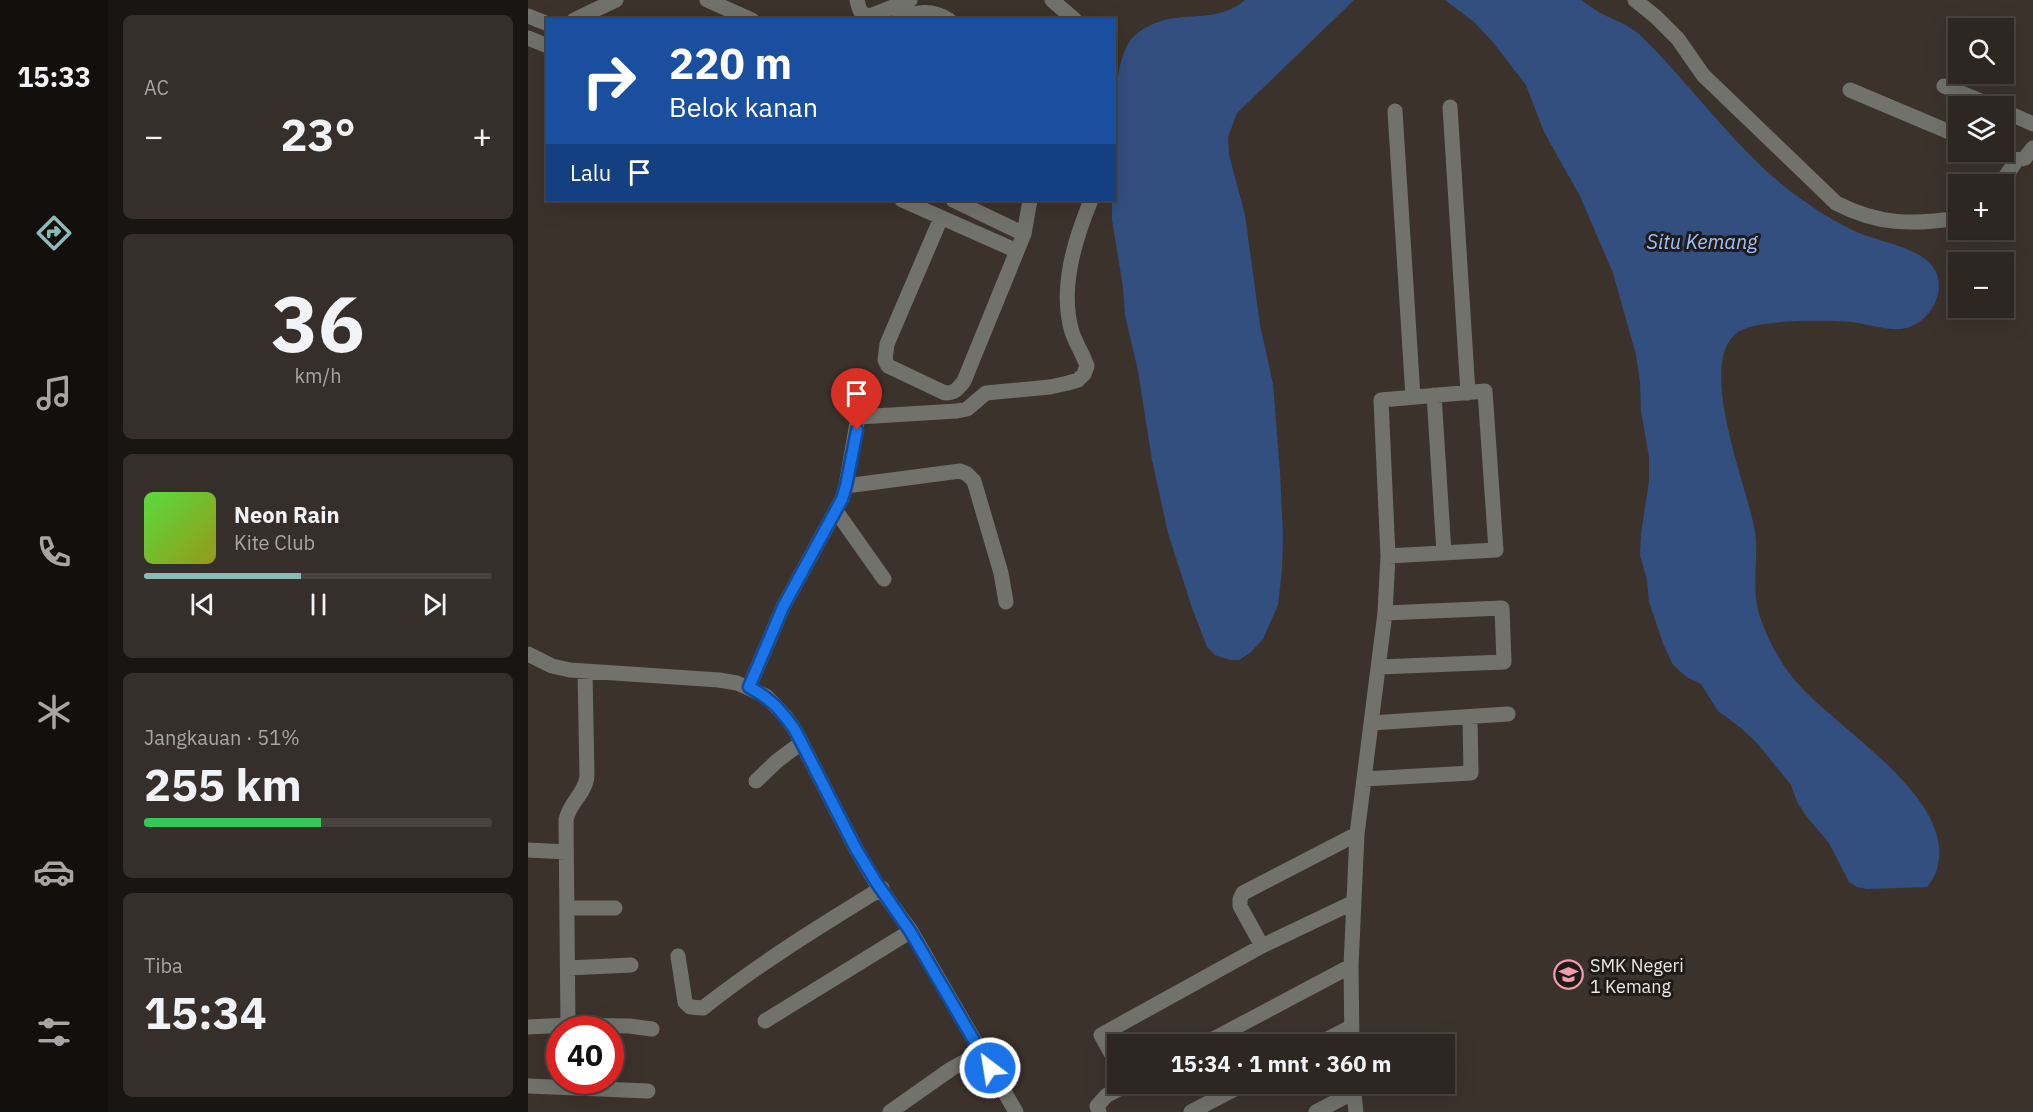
<!DOCTYPE html>
<html lang="id">
<head>
<meta charset="utf-8">
<style>
	body { margin:0; font-family:"IBM Plex Sans",sans-serif; background:#352e2a; color:#f1f3f6; height:100vh; display:flex; flex-direction:column; font-size:22px; white-space:nowrap }
	* { box-sizing:border-box; margin:0 }
	p { font-size:20px; color:#a7a5a5 }
	.icon { flex:none; width:33px; height:33px; fill:none; stroke:currentColor; stroke-width:2; stroke-linecap:round; stroke-linejoin:round }
	.map { position:relative; flex:1; overflow:hidden }
	.details { display:flex; flex-direction:column; gap:15px; padding:15px; background:#191512; width:420px }
	.details>* { flex:none }
	.top-card { position:absolute; left:18px; top:18px; width:570px; height:183px; border-radius:0px; box-shadow:0 6px 24px #0002,0 0 0 2px #48433f; background:#1a4fa0; color:#fff; overflow:hidden }
	.tools { position:absolute; left:1420px; top:18px; display:grid; gap:12px }
	.tools a { display:grid; place-items:center; width:66px; height:66px; border-radius:0px; background:#2d2621; box-shadow:0 6px 24px #0002,0 0 0 2px #48433f; font-size:30px }
	.speed { position:absolute; left:18px; top:1016px; display:flex; gap:12px; font-size:30px; font-weight:700; text-align:center }
	.speed>* { display:grid; place-content:center; width:78px; height:78px; border-radius:50%; background:#2d2621; box-shadow:0 6px 24px #0002,0 0 0 2px #48433f; line-height:1 }
	.speed .limit { border:9px solid #d22; background:#fff; color:#111 }
	.pin { position:absolute; display:grid; place-items:center; width:51px; height:51px; color:#fff; margin:-62px -26px; border-radius:50% 50% 50% 0; rotate:-45deg; box-shadow:0 0 6px #0007 }
	.pin .icon { rotate:45deg }
	.me { position:absolute; width:66px; margin:-33px; rotate:329deg; stroke-linejoin:round; filter:drop-shadow(0 0 4px #0008) }
	.turn { display:flex; align-items:center; gap:21px; height:126px; padding:0 24px; font-size:27px }
	.turn .icon { width:78px; height:78px; stroke-width:2.5 }
	.turn b { display:block; font-size:42px; line-height:51px }
	.then { display:flex; align-items:center; height:57px; padding:0 24px; background:#0003; gap:12px; font-size:22px }
	.big { font-size:45px; font-weight:700; line-height:1.1 }
	.details .tile { flex:1; display:flex; flex-direction:column; justify-content:center; gap:9px; min-width:0; padding:0 21px; border-radius:9px; background:#352e2a }
	.details .dial { align-items:center; gap:0 }
	.dial b { font-size:78px; line-height:1 }
	.song { display:flex; align-items:center; gap:18px }
	.cover { width:72px; height:72px; border-radius:9px; background:linear-gradient(135deg,hsl(110 70% 55%),hsl(60 70% 35%)) }
	.played { height:6px; border-radius:3px; background:linear-gradient(90deg,#8bbbb9 45%,#48433f 45%) }
	.keys { display:flex; justify-content:space-around; direction:ltr }
	.heat { display:flex; justify-content:space-between; align-items:center; font-size:33px; direction:ltr }
	.charge { height:9px; border-radius:4px; background:linear-gradient(90deg,#34c759 51%,#48433f 0) }
	.trip { position:absolute; left:579px; top:1034px; width:348px; height:60px; border-radius:0px; background:#2d2621; box-shadow:0 6px 24px #0002,0 0 0 2px #48433f; font-weight:700; line-height:60px; text-align:center }
	main { display:flex; flex:1; min-height:0 }
	.tabs { display:flex; flex-direction:column; width:108px; justify-content:space-around; align-items:center; background:#120f0d; color:#a7a5a5 }
	.tabs .icon { width:42px; height:42px }
	.tabs .on { color:#8bbbb9 }
	.tabs b { font-size:27px; color:#f1f3f6 }
	.map>svg:first-child { display:block }
</style>
</head>
<body>
<main>
<nav class="tabs">
<b>15:33</b>
<svg class="icon on" aria-label="directions" viewBox="0 0 24 24"><path d="M12 3l9 9-9 9-9-9zM9 14v-3h6M13 9l2 2-2 2"/></svg>
<svg class="icon" aria-label="music" viewBox="0 0 24 24"><path d="M9 18V5l10-2v13"/><circle cx="6" cy="18" r="3"/><circle cx="16" cy="16" r="3"/></svg>
<svg class="icon" aria-label="phone" viewBox="0 0 24 24"><path d="M5 4h4l2 5-3 2q2 4 5 5l2-3 5 2v4C11 20 4 13 5 4z"/></svg>
<svg class="icon" aria-label="climate" viewBox="0 0 24 24"><path d="M12 3v18M4 7l16 10M4 17L20 7"/></svg>
<svg class="icon" aria-label="car" viewBox="0 0 24 24"><path d="M5 17H2v-5l4-1 3-4h7l3 4 3 1v5h-3M9 17h6M6 11h13"/><circle cx="7" cy="17" r="2"/><circle cx="17" cy="17" r="2"/></svg>
<svg class="icon" aria-label="filters" viewBox="0 0 24 24"><path d="M4 7h16M4 17h16"/><circle cx="9" cy="7" r="2"/><circle cx="15" cy="17" r="2"/></svg>
</nav>
<section class="details">
<div class="tile"><p>AC</p>
<div class="heat"><a>−</a><b class="big">23°</b><a>+</a></div>
</div>
<div class="tile dial"><b>36</b><p>km/h</p></div>
<div class="tile">
<div class="song"><i class="cover"></i><div><b>Neon Rain</b><p>Kite Club</p></div></div>
<div class="played"></div>
<div class="keys"><svg class="icon" aria-label="previous" viewBox="0 0 24 24"><path d="M18 5L8 12l10 7zM5 5v14"/></svg><svg class="icon" aria-label="pause" viewBox="0 0 24 24"><path d="M8 5v14M16 5v14"/></svg><svg class="icon" aria-label="next" viewBox="0 0 24 24"><path d="M6 5l10 7-10 7zM19 5v14"/></svg></div>
</div>
<div class="tile"><p>Jangkauan · 51%</p><b class="big">255 km</b><div class="charge"></div></div>
<div class="tile"><p>Tiba</p><b class="big">15:34</b></div>
</section>
<div class="map">
<svg width="1505" height="1112" viewBox="0 0 1505 1112">
	<rect width="100%" height="100%" fill="#3c322c"/>
	<path fill="#334f80" d="M717,0H826L709,113L700,137L701,155L717,215L732,325L745,384L752,472L755,535L754,570L750,605L735,639L723,652L711,660H702L687,655L679,647L664,608L640,533L624,460L610,371L597,315L595,287L584,220V200H586C586,163 582,73 600,44C608,29 631,20 647,18C672,15 697,18 717,0Z
		M917,0H1053L1072,13L1098,25L1111,34C1165,86 1215,160 1276,201C1293,213 1312,225 1331,233C1353,242 1392,248 1405,267C1422,290 1400,327 1373,329C1357,330 1339,324 1323,322C1298,320 1229,319 1210,332C1166,362 1221,490 1227,532C1231,560 1223,587 1231,614C1240,641 1253,665 1272,686C1311,729 1418,794 1411,858C1410,869 1406,879 1399,887L1339,889L1329,887L1321,882L1301,843L1279,817L1269,802L1263,785L1229,743L1213,728L1190,711L1173,684L1160,678L1145,665L1136,646L1121,602L1119,580L1112,555L1113,534L1121,481V457L1113,411L1112,382L1108,355L1085,273L1052,196L1016,132L998,85L964,41L946,22Z"/>
	<g fill="none" stroke-linecap="round" stroke-linejoin="round">
		<path stroke="#72726d" stroke-width="15" d="M179,0L224,20
			M329,0C331,9 332,15 342,16L382,0
			M524,0L547,20
			M1107,0L1128,17L1150,39L1175,75L1308,203C1350,225 1385,225 1431,218
			M0,16L20,24
			M46,20L88,0
			M370,20C388,11 404,9 421,20
			M0,38L20,46
			M1416,86L1465,106
			M1322,90L1431,136
			M922,107L940,393
			M867,111L885,397
			M1476,111L1505,124
			M1468,152L1489,160L1497,158L1505,148
			M1472,184L1489,160
			M374,200L489,251
			M425,200L496,234
			M413,218L359,344L357,360L360,366L417,393C427,393 430,389 436,381L489,251L496,234L502,200
			M906,395L916,553
			M318,486L432,471L439,474L446,481L473,573L478,602
			M308,511L356,579
			M0,654L24,666L42,670L191,680L209,683L238,696L257,716L267,730L328,849L348,883L383,931L488,1112
			M851,667L976,662L974,608L857,613
			M221,687L255,607L314,499L318,486L330,417L429,411L439,409L458,393L522,387L540,383L550,380L556,374L559,366C555,354 548,344 544,332C531,289 547,239 563,200
			M843,723L980,714
			M836,779L943,773L942,717
			M228,781L249,761L273,743
			M0,850L38,852
			M40,908H87
			M734,946L712,906V899L715,893L829,834
			M150,956L157,1002L162,1007L175,1008C232,963 292,926 354,888
			M40,968L103,965
			M237,1021L383,931
			M40,1025L101,1026L124,1029
			M0,1027L40,1025L38,820C42,801 56,796 59,777L57,672
			M676,1044L823,966
			M790,1044L823,1027
			M824,1044L823,966L829,834L857,613L860,556L853,400L957,391L968,550L860,556
			M590,1066L573,1035L734,946L824,903
			M825,1085L828,1112
			M0,1086L120,1091
			M362,1112L423,1069L452,1053
			M571,1112L569,1106L579,1095L603,1083
			M663,1112L718,1083
			M788,1112L826,1092"/>
	</g>
	<g fill="none" stroke-linecap="round" stroke-linejoin="round">
		<defs>
			<path id="route" d="M329,430L318,486L314,499L255,607L221,687C242,698 253,710 267,730L328,849L348,882L382,931L462,1068"/>
		</defs>
		<use href="#route" stroke="#114b97" stroke-width="15"/>
		<use href="#route" stroke="#1a73e8" stroke-width="10"/>
	</g>
	<defs>
		<symbol id="school-ring" viewBox="-11 -11 22 22"><circle r="9.5" fill="#1f1b18" stroke="#f39aac" stroke-width="1.5"/><path d="M0-5L7-2L0 1L-7-2ZM-4 1L0 2.5L4 1V4Q0 6-4 4Z" fill="#f39aac"/></symbol>
	</defs>
	<g fill-rule="evenodd">
		<use href="#school-ring" x="1024" y="958" width="33" height="33"/>
	</g>
	<g text-anchor="middle" dominant-baseline="central" stroke-width="6" stroke-linejoin="round" paint-order="stroke">
		<g font-size="18" fill="#eee8e4" stroke="#1f1b18" text-anchor="start">
			<text x="1062" y="965">SMK Negeri<tspan x="1062" dy="21">1 Kemang</tspan></text>
		</g>
		<g font-size="20" font-style="italic" fill="#9ec1fd" stroke="#1f1b18">
			<text x="1174" y="241">Situ Kemang</text>
		</g>
	</g>
</svg>
<div class="tools">
<a><svg class="icon" aria-label="search" viewBox="0 0 24 24"><circle cx="10" cy="10" r="6"/><path d="M15 15l6 6"/></svg></a>
<a><svg class="icon" aria-label="layers" viewBox="0 0 24 24"><path d="M12 4l9 5-9 5-9-5zM3 14l9 5 9-5"/></svg></a>
<a>+</a>
<a>−</a>
</div>
<div class="speed"><div class="limit">40</div></div>
<div class="pin" style="left:329px;top:430px;background:#d93025"><svg class="icon" aria-label="arrive" viewBox="0 0 24 24"><path d="M6 21V4h12l-3 4 3 4H6"/></svg></div>
<svg class="me" style="left:462px;top:1068px" viewBox="-20 -20 40 40"><circle r="17" fill="#1a73e8" stroke="#fff" stroke-width="3"/><path d="M0-11L8 9 0 5-8 9z" fill="#fff"/></svg>
<div class="trip">15:34 · 1 mnt · 360 m</div>
<div class="top-card">
<div class="turn"><svg class="icon" aria-label="right" viewBox="0 0 24 24"><path d="M7 20v-9h11M14 6l5 5-5 5"/></svg><div><b>220 m</b>Belok kanan</div></div>
<div class="then">Lalu<svg class="icon" aria-label="arrive" viewBox="0 0 24 24"><path d="M6 21V4h12l-3 4 3 4H6"/></svg></div>
</div>
</div>
</main>
</body>
</html>
